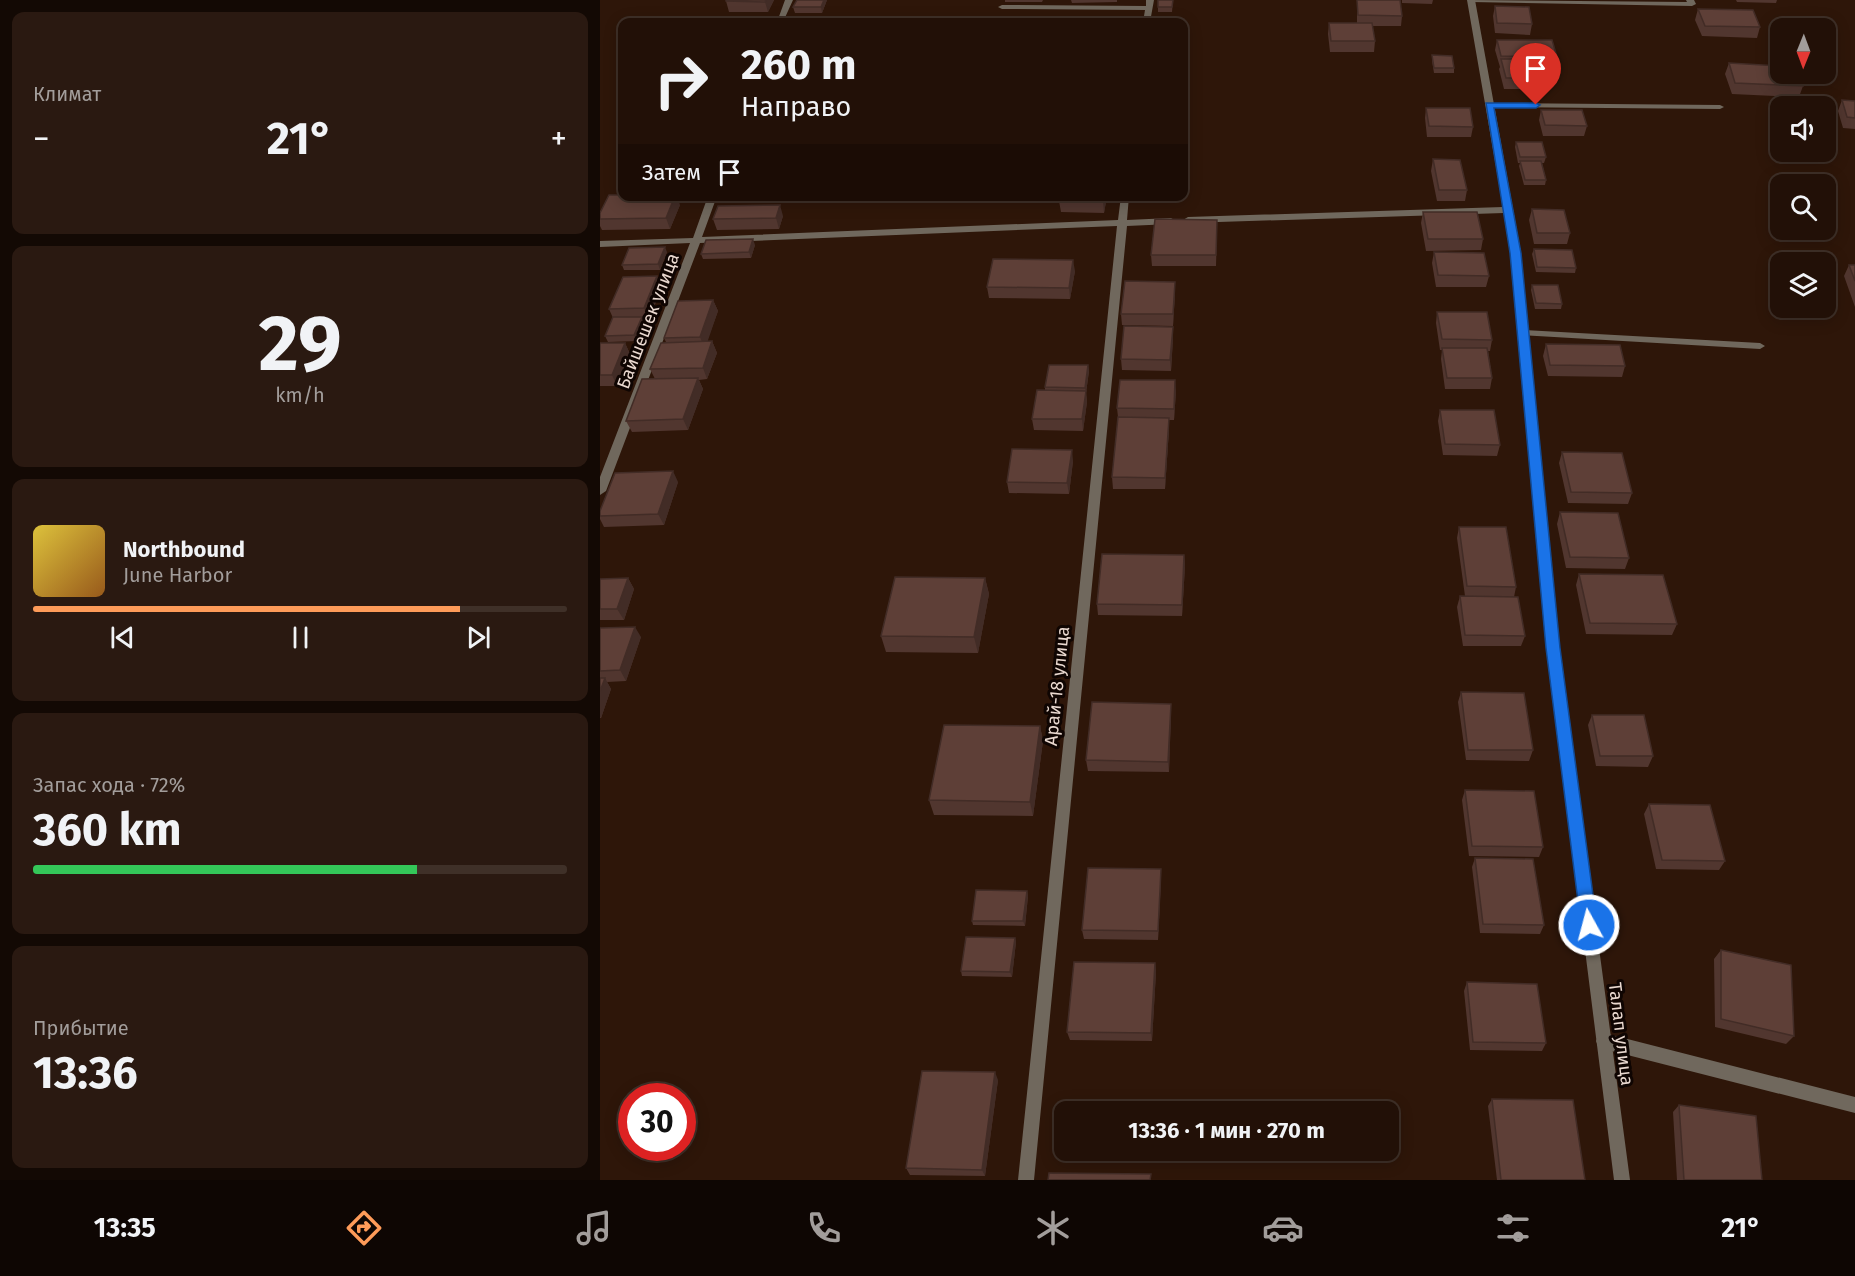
<!DOCTYPE html>
<html lang="ru">
<head>
<meta charset="utf-8">
<style>
	body { margin:0; font-family:"Fira Sans",sans-serif; background:#2a1911; color:#f1f3f6; height:100vh; display:flex; flex-direction:column; font-size:22px; white-space:nowrap }
	* { box-sizing:border-box; margin:0 }
	p { font-size:20px; color:#a29d9b }
	.icon { flex:none; width:33px; height:33px; fill:none; stroke:currentColor; stroke-width:2; stroke-linecap:round; stroke-linejoin:round }
	.map { position:relative; flex:1; overflow:hidden }
	.details { display:flex; flex-direction:column; gap:12px; padding:12px; background:#130904; width:600px }
	.details>* { flex:none }
	.guide { position:absolute; left:18px; top:18px; width:570px; height:183px; border-radius:12px; box-shadow:0 3px 15px #0003,0 0 0 2px #3f3028; background:#221007; color:#f1f3f6; overflow:hidden }
	.needle { width:39px; rotate:181deg }
	.buttons { position:absolute; left:1170px; top:18px; display:grid; gap:12px }
	.buttons a { display:grid; place-items:center; width:66px; height:66px; border-radius:12px; background:#221007; box-shadow:0 3px 15px #0003,0 0 0 2px #3f3028; font-size:30px }
	.speed { position:absolute; left:18px; top:1083px; display:flex; gap:12px; font-size:30px; font-weight:700; text-align:center }
	.speed>* { display:grid; place-content:center; width:78px; height:78px; border-radius:50%; background:#221007; box-shadow:0 3px 15px #0003,0 0 0 2px #3f3028; line-height:1 }
	.speed .limit { border:9px solid #d22; background:#fff; color:#111 }
	.pin { position:absolute; display:grid; place-items:center; width:51px; height:51px; color:#fff; margin:-62px -26px; border-radius:50% 50% 50% 0; rotate:-45deg; box-shadow:0 0 6px #0007 }
	.pin .icon { rotate:45deg }
	.me { position:absolute; width:66px; margin:-33px; rotate:353deg; stroke-linejoin:round; filter:drop-shadow(0 0 4px #0008) }
	.turn { display:flex; align-items:center; gap:21px; height:126px; padding:0 24px; font-size:27px }
	.turn .icon { width:78px; height:78px; stroke-width:2.5 }
	.turn b { display:block; font-size:42px; line-height:51px }
	.then { display:flex; align-items:center; height:57px; padding:0 24px; background:#0003; gap:12px; font-size:22px }
	.big { font-size:45px; font-weight:700; line-height:1.1 }
	.details .card { flex:1; display:flex; flex-direction:column; justify-content:center; gap:9px; min-width:0; padding:0 21px; border-radius:12px; background:#2a1911 }
	.details .dial { align-items:center; gap:0 }
	.dial b { font-size:78px; line-height:1 }
	.song { display:flex; align-items:center; gap:18px }
	.cover { width:72px; height:72px; border-radius:9px; background:linear-gradient(135deg,hsl(50 70% 55%),hsl(30 70% 35%)) }
	.played { height:6px; border-radius:3px; background:linear-gradient(90deg,#fe9b59 80%,#3f3028 80%) }
	.keys { display:flex; justify-content:space-around; direction:ltr }
	.heat { display:flex; justify-content:space-between; align-items:center; font-size:33px; direction:ltr }
	.charge { height:9px; border-radius:4px; background:linear-gradient(90deg,#34c759 72%,#3f3028 0) }
	.trip { position:absolute; left:454px; top:1101px; width:345px; height:60px; border-radius:12px; background:#221007; box-shadow:0 3px 15px #0003,0 0 0 2px #3f3028; font-weight:700; line-height:60px; text-align:center }
	.tabs { display:flex; height:96px; justify-content:space-around; align-items:center; background:#0e0603; color:#a29d9b }
	.tabs .icon { width:42px; height:42px }
	.tabs .selected { color:#fe9b59 }
	.tabs b { font-size:27px; color:#f1f3f6 }
	main { display:flex; flex:1; min-height:0 }
	.map>svg:first-child { display:block }
</style>
</head>
<body>
<main>
<section class="details">
<div class="card"><p>Климат</p>
<div class="heat"><a>−</a><b class="big">21°</b><a>+</a></div>
</div>
<div class="card dial"><b>29</b><p>km/h</p></div>
<div class="card">
<div class="song"><i class="cover"></i><div><b>Northbound</b><p>June Harbor</p></div></div>
<div class="played"></div>
<div class="keys"><svg class="icon" aria-label="previous" viewBox="0 0 24 24"><path d="M18 5L8 12l10 7zM5 5v14"/></svg><svg class="icon" aria-label="pause" viewBox="0 0 24 24"><path d="M8 5v14M16 5v14"/></svg><svg class="icon" aria-label="next" viewBox="0 0 24 24"><path d="M6 5l10 7-10 7zM19 5v14"/></svg></div>
</div>
<div class="card"><p>Запас хода · 72%</p><b class="big">360 km</b><div class="charge"></div></div>
<div class="card"><p>Прибытие</p><b class="big">13:36</b></div>
</section>
<div class="map">
<svg width="1255" height="1180" viewBox="0 0 1255 1180">
	<rect width="100%" height="100%" fill="#2e1609"/>
	<g fill="none" stroke-linecap="round" stroke-linejoin="round">
		<path fill="#70685d" fill-rule="evenodd" d="M867,0L1087,2L1086,0H1094L1096,4L1092,6L871,2Z
			M886,103L1120,105L1124,107L1120,109L889,107L885,105Z
			M923,330L1160,343L1165,346L1160,349L919,335L918,333Z
			M1004,1033L1255,1097V1113L1004,1049L998,1046L996,1041L998,1036Z"/>
		<path fill="#70685d" fill-rule="evenodd" d="M185,0H193L183,22H177Z
			M546,0H554L550,22H543L545,10L402,9L398,7L402,5L546,6Z
			M867,0H875L921,253L959,648L1030,1180H1014L947,648L911,253L904,213L588,223L583,220L588,217L903,207Z
			M108,196H117L102,237L518,220L521,196H529L527,220L571,218L576,221L571,224L527,226L434,1180H418L517,226L100,243L6,491L0,495V477L90,243L0,247V241L93,238Z"/>
	</g>
	<path fill="#51362f" d="M126,0H174L168,12H129L126,1Z
		M227,0L222,13H195L193,7Z
		M405,0H443L442,2H405Z
		M471,0H517V2L472,3Z
		M573,0L572,12H558V7Z
		M757,0H800L802,16L801,26H772L775,41L774,52H730L728,34L729,23H757Z
		M802,0H833L832,4L802,3Z
		M1136,0H1177L1176,3L1137,2Z
		M895,6L932,24L930,35L895,33L893,16Z
		M1098,9L1160,27L1157,38L1102,36L1095,20Z
		M897,40L957,57L955,68L946,67L949,78L947,89H904L899,69L900,67L895,50Z
		M832,55L854,68V73H834L832,61Z
		M1129,63L1203,86L1199,97L1132,94L1125,74Z
		M1242,100L1255,101V129L1243,128L1238,111Z
		M826,108L873,127L871,137H827L825,118Z
		M941,110L987,126L984,136H943L939,120Z
		M584,123L589,124L587,157H584Z
		M916,142L946,157L944,163H942L946,180L945,185H924L919,166L920,163H918L915,147Z
		M833,159L867,190L865,201H837L831,171Z
		M507,196L504,213L461,212L459,201Z
		M80,205L70,229L2,230L0,226V213Z
		M932,209L970,233L967,244H934L929,220Z
		M823,212L883,239L881,250L826,251L821,223Z
		M183,216L179,229L117,230L113,219Z
		M617,231L616,266H552L551,255Z
		M155,245L151,258L103,259L101,254Z
		M934,249L976,268L975,273L936,272L932,254Z
		M67,252L60,270H24L22,265Z
		M834,252L889,276L886,287H836L832,263Z
		M1249,265H1255V307L1244,276Z
		M475,271L470,299L389,298L387,287Z
		M57,276L62,287L49,319H43L44,323L37,341L8,342L5,336L13,318L9,309Z
		M575,282V293L573,326L522,325L521,314Z
		M932,285L962,304L961,309H935L931,290Z
		M113,300L118,311L107,341H112L117,353L107,379L99,380L103,389L88,430L32,432L26,421L55,379L50,369L66,342L64,338Z
		M837,312L892,340L890,351H888L892,378L890,389H845L841,359L842,350H840L836,323Z
		M573,338L571,371L522,370L521,359Z
		M0,343H25L30,354L17,386H0Z
		M946,344L1025,366L1022,377L948,376L943,356Z
		M488,365L489,371L486,393L487,402L483,431L434,430L432,419L445,390V387Z
		M576,391L574,420H569V429L565,489H513L512,477L518,417L517,408Z
		M840,410L900,445L897,456L843,455L838,421Z
		M962,452L1032,493L1028,504L968,503L959,463Z
		M473,461L469,494L409,493L407,482Z
		M78,482L64,525L4,527L0,519V511Z
		M960,512L1029,558L1025,569L966,568L957,524Z
		M859,527L916,587L914,597L925,636L921,646H863L857,607L860,596H865L857,538Z
		M584,555L585,566L582,616L498,615L497,604Z
		M979,574L1077,624L1072,635L986,634L976,585Z
		M28,578L34,589L24,620H0V579Z
		M385,578L389,594L378,653L286,652L281,636Z
		M0,628L41,637L26,681L7,682L11,689L1,718H0Z
		M861,692L933,750L929,761L866,760L858,702Z
		M571,704V714L569,772L488,771L486,760Z
		M992,715L1053,756L1048,767L996,766L988,725Z
		M440,726L443,741L433,816L334,815L329,800Z
		M865,790L943,847L939,857L869,856L862,800Z
		M1049,804L1125,861L1119,870L1056,869L1044,814Z
		M875,858L944,925L940,934L880,933L872,867Z
		M561,879L558,940L484,939L482,930Z
		M427,891L428,896L425,926L373,925L372,921Z
		M415,938L416,942L412,977L362,976L361,971Z
		M1121,950L1194,1036L1186,1044L1115,1027L1114,959Z
		M555,963L556,972L552,1041L470,1040L467,1032Z
		M867,982L946,1043L942,1051L870,1050L864,991Z
		M398,1080L385,1176L310,1175L306,1168Z
		M892,1099L985,1180H897L888,1106Z
		M1079,1105L1162,1180H1077L1073,1112Z"/>
	<path fill="#422c26" d="M166,0H174L168,12L165,2Z
		M224,0H227L222,13L221,7Z
		M586,28V39L584,54V41Z
		M589,124V134L587,157V146Z
		M75,196H77L80,205L70,229L66,218Z
		M504,196H507L504,213L503,202Z
		M180,205L183,216L179,229L176,218Z
		M153,239L155,245L151,258L149,252Z
		M65,247L67,252L60,270L58,264Z
		M473,260L475,271L470,299L469,288Z
		M57,276L62,287L49,319L44,308Z
		M575,282V293L573,326V314Z
		M113,300L118,311L105,349L100,337Z
		M42,317L44,323L37,341L34,335Z
		M573,327V338L571,371L570,360Z
		M112,341L117,353L107,379L103,368Z
		M25,343L30,354L17,386L12,375Z
		M488,365L489,371L486,393L485,388Z
		M98,378L103,389L88,430L83,419Z
		M575,380L576,391L574,420V409Z
		M486,391L487,402L483,431L482,419Z
		M569,418V429L565,489V478Z
		M472,450L473,461L469,494L467,483Z
		M73,471L78,482L64,525L58,514Z
		M584,555L585,566L582,616V605Z
		M28,578L34,589L24,620L17,609Z
		M385,578L389,594L378,653L374,637Z
		M35,627L41,637L26,681L20,670Z
		M5,678L11,689L1,718L0,717V691Z
		M571,704V714L569,772L568,762Z
		M440,726L443,741L433,816L430,802Z
		M561,869V879L558,940V931Z
		M427,891L428,896L425,926L423,921Z
		M415,938L416,942L412,977L410,972Z
		M555,963L556,972L552,1041L551,1033Z
		M395,1072L398,1080L385,1176L382,1170Z"/>
	<path fill="#5e3f37" stroke="#422c26" stroke-width="1.5" d="M126,0H166L165,2L126,1Z
		M197,0H224L221,7H193Z
		M558,0H573L572,7H558Z
		M757,0H800L802,16L758,15Z
		M895,6L929,7L932,24L897,23Z
		M1098,9L1153,10L1160,27L1105,26Z
		M729,23H772L775,41H731Z
		M584,28H586L584,41Z
		M897,40H952L957,57L901,56Z
		M832,55L852,56L854,68H834Z
		M584,57H586L584,75Z
		M901,59H943L949,78H906Z
		M1129,63L1180,66V74H1198L1203,86L1135,83Z
		M1242,100L1255,101V118L1247,117Z
		M826,108H870L873,127L829,126Z
		M941,110H982L987,126L945,125Z
		M584,123L589,124L587,146H584Z
		M916,142H942L946,157H920Z
		M833,159L860,160L867,190H839Z
		M920,161H941L946,180H925Z
		M9,195H22V196H75L66,218L0,219V213Z
		M460,196H504L503,202L459,201Z
		M180,205L176,218L113,219L118,206Z
		M932,209L964,210L970,233H937Z
		M823,212H877L883,239H828Z
		M555,219L617,220L616,255H551Z
		M153,239L149,252L101,254L106,240Z
		M65,247L58,264L22,265L29,248Z
		M934,249L972,250L976,268L937,267Z
		M834,252L884,253L889,276L838,275Z
		M393,259L473,260L469,288L387,287Z
		M1249,265H1255V281Z
		M57,276L44,308L9,309L23,277Z
		M525,281L575,282L573,314H521Z
		M932,285H958L962,304L936,303Z
		M113,300L100,337L64,338L78,301Z
		M837,312H887L892,340L842,339Z
		M13,317H42L34,335L5,336Z
		M524,326L573,327L570,360L521,359Z
		M112,341L103,368L50,369L61,343Z
		M0,343H25L12,375H0Z
		M946,344L1020,345L1025,366L950,365Z
		M842,348H887L892,378H847Z
		M449,365H488L485,388L445,387Z
		M98,378L83,419L26,421L42,379Z
		M520,380H575L574,409L517,408Z
		M437,390L486,391L482,419H432Z
		M840,410H894L900,445L845,444Z
		M518,417L569,418L565,478L512,477Z
		M412,449L472,450L467,483L407,482Z
		M962,452L1022,453L1032,493L971,492Z
		M73,471L58,514L0,516V511L15,473Z
		M960,512L1018,513L1029,558L970,557Z
		M859,527H906L916,587L867,586Z
		M502,554L584,555L582,605L497,604Z
		M979,574L1063,575L1077,624L990,623Z
		M295,577L385,578L374,637L281,636Z
		M28,578L17,609H0V579Z
		M860,596L918,597L925,636L865,635Z
		M35,627L20,670L0,671V628Z
		M0,678H5L0,691Z
		M861,692L924,693L933,750H868Z
		M492,702L571,704L568,762L486,760Z
		M992,715H1044L1053,756H1000Z
		M344,725L440,726L430,802L329,800Z
		M865,790L934,791L943,847L872,846Z
		M1049,804L1110,805L1125,861L1062,860Z
		M875,858L933,859L944,925L883,924Z
		M488,868L561,869L558,931L482,930Z
		M376,890L427,891L423,921H372Z
		M366,937L415,938L410,972L361,971Z
		M1121,950L1191,965L1194,1036L1121,1019Z
		M474,962L555,963L551,1033L467,1032Z
		M867,982L937,984L946,1043L873,1042Z
		M322,1071L395,1072L382,1170L306,1168Z
		M892,1099L973,1100L985,1180H901Z
		M1079,1105L1156,1116L1162,1180H1084Z
		M449,1173L551,1174L550,1180H448Z"/>
	<path fill="#1a73e8" stroke="#114b97" stroke-width="1.5" d="M886,103H936L940,105L936,108H894L921,253L960,648L997,925L995,931L989,933L983,931L981,925L946,648L910,253Z"/>
	<g text-anchor="middle" dominant-baseline="central" stroke-width="6" stroke-linejoin="round" paint-order="stroke">
		<g font-size="18" fill="#ead9d0" stroke="#0f0502">
			<text transform="translate(48 321) rotate(-69)">Байшешек улица</text>
			<text transform="translate(457 686) rotate(-84)">Арай-18 улица</text>
			<text transform="translate(1021 1034) rotate(83)">Талап улица</text>
		</g>
	</g>
</svg>
<div class="buttons">
<a><svg class="needle" viewBox="-14 -14 28 28"><path d="M0-13l5 13h-10z" fill="#e53935"/><path d="M0 13l5-13h-10z" fill="#a29d9b"/></svg></a>
<a><svg class="icon" aria-label="sound" viewBox="0 0 24 24"><path d="M4 9h4l5-4v14l-5-4H4zM17 9q2 3 0 6"/></svg></a>
<a><svg class="icon" aria-label="search" viewBox="0 0 24 24"><circle cx="10" cy="10" r="6"/><path d="M15 15l6 6"/></svg></a>
<a><svg class="icon" aria-label="layers" viewBox="0 0 24 24"><path d="M12 4l9 5-9 5-9-5zM3 14l9 5 9-5"/></svg></a>
</div>
<div class="speed"><div class="limit">30</div></div>
<div class="pin" style="left:936px;top:105px;background:#d93025"><svg class="icon" aria-label="arrive" viewBox="0 0 24 24"><path d="M6 21V4h12l-3 4 3 4H6"/></svg></div>
<svg class="me" style="left:989px;top:925px" viewBox="-20 -20 40 40"><circle r="17" fill="#1a73e8" stroke="#fff" stroke-width="3"/><path d="M0-11L8 9 0 5-8 9z" fill="#fff"/></svg>
<div class="trip">13:36 · 1 мин · 270 m</div>
<div class="guide">
<div class="turn"><svg class="icon" aria-label="right" viewBox="0 0 24 24"><path d="M7 20v-9h11M14 6l5 5-5 5"/></svg><div><b>260 m</b>Направо</div></div>
<div class="then">Затем<svg class="icon" aria-label="arrive" viewBox="0 0 24 24"><path d="M6 21V4h12l-3 4 3 4H6"/></svg></div>
</div>
</div>
</main>
<nav class="tabs">
<b>13:35</b>
<svg class="icon selected" aria-label="directions" viewBox="0 0 24 24"><path d="M12 3l9 9-9 9-9-9zM9 14v-3h6M13 9l2 2-2 2"/></svg>
<svg class="icon" aria-label="music" viewBox="0 0 24 24"><path d="M9 18V5l10-2v13"/><circle cx="6" cy="18" r="3"/><circle cx="16" cy="16" r="3"/></svg>
<svg class="icon" aria-label="phone" viewBox="0 0 24 24"><path d="M5 4h4l2 5-3 2q2 4 5 5l2-3 5 2v4C11 20 4 13 5 4z"/></svg>
<svg class="icon" aria-label="climate" viewBox="0 0 24 24"><path d="M12 3v18M4 7l16 10M4 17L20 7"/></svg>
<svg class="icon" aria-label="car" viewBox="0 0 24 24"><path d="M5 17H2v-5l4-1 3-4h7l3 4 3 1v5h-3M9 17h6M6 11h13"/><circle cx="7" cy="17" r="2"/><circle cx="17" cy="17" r="2"/></svg>
<svg class="icon" aria-label="filters" viewBox="0 0 24 24"><path d="M4 7h16M4 17h16"/><circle cx="9" cy="7" r="2"/><circle cx="15" cy="17" r="2"/></svg>
<b>21°</b>
</nav>
</body>
</html>
